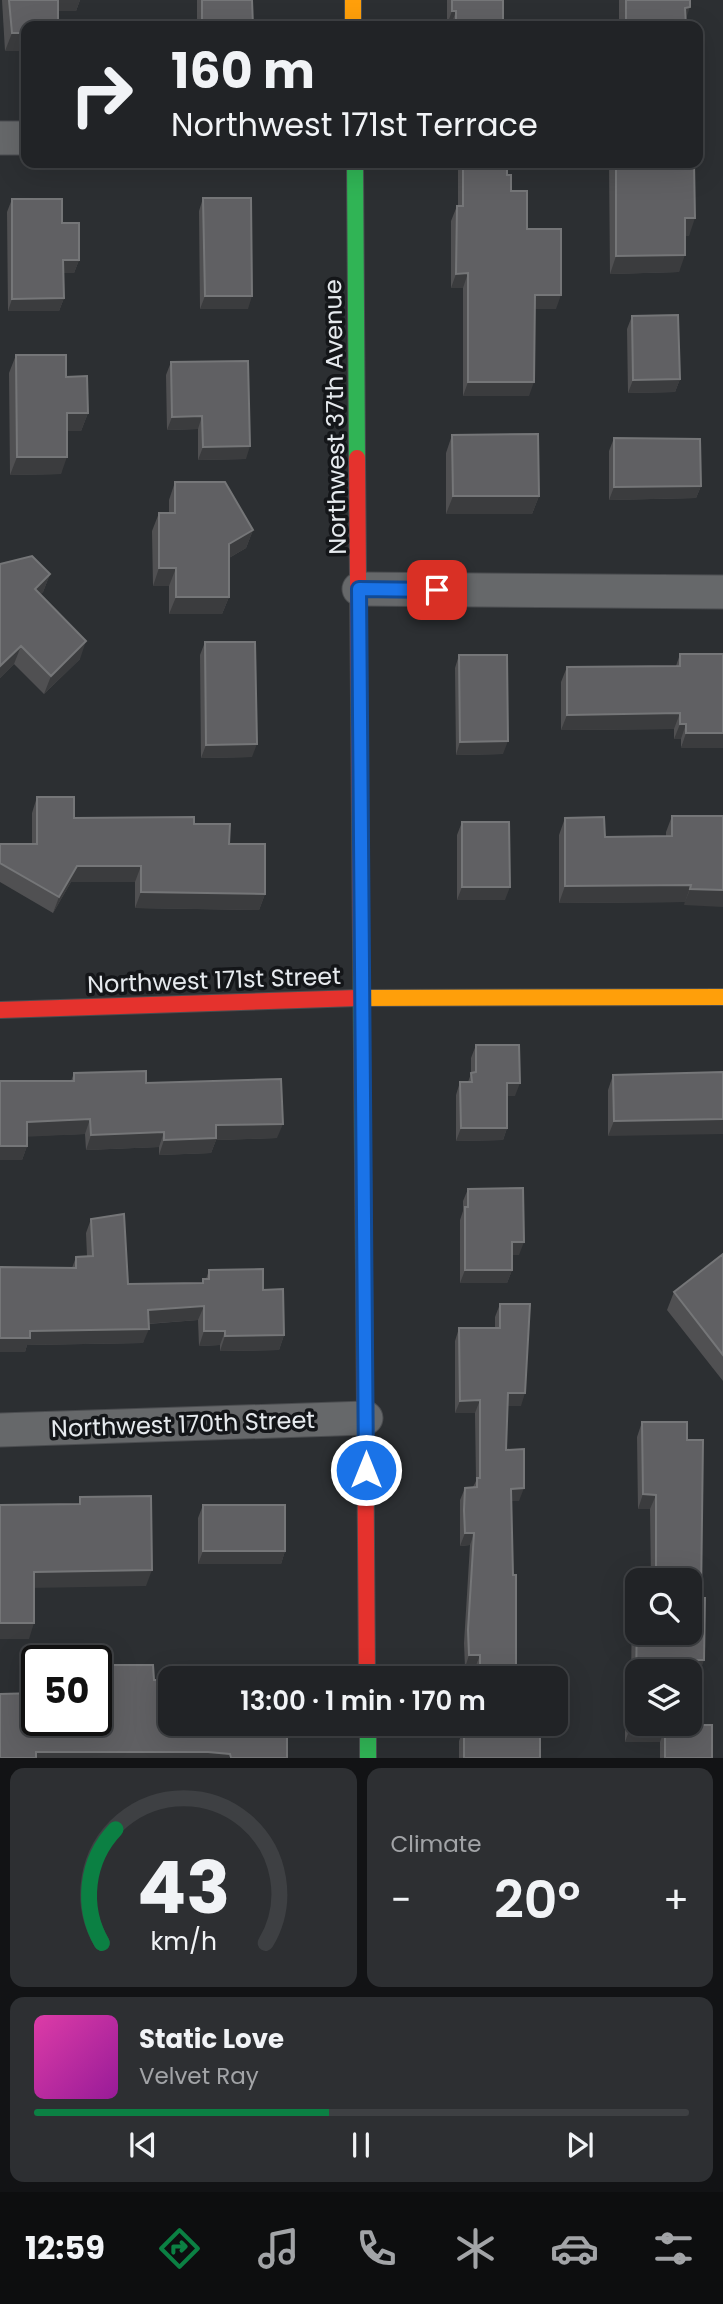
<!DOCTYPE html>
<html lang="en">
<head>
<meta charset="utf-8">
<style>
	body { margin:0; font-family:Poppins,sans-serif; background:#2d2f32; color:#f1f3f6; height:100vh; display:flex; flex-direction:column; font-size:26px; white-space:nowrap }
	* { box-sizing:border-box; margin:0 }
	p { font-size:23px; color:#a2a4a7 }
	.icon { flex:none; width:38px; height:38px; fill:none; stroke:currentColor; stroke-width:2; stroke-linecap:round; stroke-linejoin:round }
	.map { position:relative; height:1758px; overflow:hidden }
	.side { display:flex; flex-direction:column; gap:10px; padding:10px; background:#121315; flex:1 }
	.side>* { flex:none }
	.banner { position:absolute; left:21px; top:21px; width:682px; height:147px; border-radius:14px; box-shadow:0 7px 28px #0002,0 0 0 2px #3e4043; background:#212326; color:#f1f3f6; overflow:hidden }
	.fabs { position:absolute; left:625px; top:1568px; display:grid; gap:14px }
	.fabs a { display:grid; place-items:center; width:77px; height:77px; border-radius:14px; background:#212326; box-shadow:0 7px 28px #0002,0 0 0 2px #3e4043; font-size:35px }
	.speed { position:absolute; left:21px; top:1645px; display:flex; gap:14px; font-size:35px; font-weight:700; text-align:center }
	.speed>* { display:grid; place-content:center; width:91px; height:91px; border-radius:50%; background:#212326; box-shadow:0 7px 28px #0002,0 0 0 2px #3e4043; line-height:1 }
	.speed .limit { border:4px solid #111; border-radius:10px; background:#fff; color:#111 }
	.pin { position:absolute; display:grid; place-items:center; width:60px; height:60px; color:#fff; margin:-30px; border-radius:14px; box-shadow:0 4px 10px #0006 }
	.me { position:absolute; width:77px; margin:-38px; rotate:0deg; stroke-linejoin:round; filter:drop-shadow(0 0 5px #0008) }
	.turn { display:flex; align-items:center; gap:24px; height:147px; padding:0 35px; font-size:32px }
	.turn .icon { width:91px; height:91px; stroke-width:2.5 }
	.turn b { display:block; font-size:49px; line-height:60px }
	.big { font-size:52px; font-weight:600; line-height:1.1 }
	.side .card { flex:1; display:flex; flex-direction:column; justify-content:center; gap:10px; min-width:0; padding:0 24px; border-radius:14px; background:#2d2f32 }
	.side .dial { align-items:center; gap:0 }
	.dial svg { height:182px; overflow:visible; fill:none; stroke:#3e4043; stroke-width:7; stroke-linecap:round; text-anchor:middle }
	.dial text { fill:#f1f3f6; stroke:none }
	.song { display:flex; align-items:center; gap:21px }
	.cover { width:84px; height:84px; border-radius:10px; background:linear-gradient(135deg,hsl(320 70% 55%),hsl(300 70% 35%)) }
	.played { height:7px; border-radius:4px; background:linear-gradient(90deg,#0b8043 45%,#3e4043 45%) }
	.keys { display:flex; justify-content:space-around; direction:ltr }
	.heat { display:flex; justify-content:space-between; align-items:center; font-size:38px; direction:ltr }
	.side .tiles { flex:1; display:grid; gap:10px; grid-template-columns:1fr 1fr }
	.card:last-child { grid-column:span 2 }
	.trip { position:absolute; left:158px; top:1666px; width:410px; height:70px; border-radius:14px; background:#212326; box-shadow:0 7px 28px #0002,0 0 0 2px #3e4043; font-weight:600; line-height:70px; text-align:center }
	.tabs { display:flex; height:112px; justify-content:space-around; align-items:center; background:#0d0e0f; color:#a2a4a7 }
	.tabs .icon { width:49px; height:49px }
	.tabs .current { color:#0b8043 }
	.tabs b { font-size:32px; color:#f1f3f6 }
	.map>svg:first-child { display:block }
</style>
</head>
<body>
<div class="map">
<svg width="723" height="1758" viewBox="0 0 723 1758">
	<rect width="100%" height="100%" fill="#2c2f32"/>
	<g fill="none" stroke-linecap="round" stroke-linejoin="round">
		<defs>
			<path id="street" d="M0,138H26
				M359,589L723,592
				M0,1430L366,1418"/>
			<path id="fast" d="M355,163L357,458
				M361,943L364,1274
				M368,1724V1758"/>
			<path id="slow" d="M353,0V26
				M357,998L723,997"/>
			<path id="jam" d="M357,458L361,943
				M0,1010L357,998
				M364,1274L367,1678"/>
		</defs>
		<use href="#street" stroke="#4b4d50" stroke-width="35"/>
		<use href="#fast" stroke="#4b4d50" stroke-width="18"/>
		<use href="#slow" stroke="#4b4d50" stroke-width="18"/>
		<use href="#jam" stroke="#4b4d50" stroke-width="18"/>
		<use href="#street" stroke="#66686a" stroke-width="33"/>
		<use href="#fast" stroke="#30b455" stroke-width="16"/>
		<use href="#slow" stroke="#ff9f0a" stroke-width="16"/>
		<use href="#jam" stroke="#e5322d" stroke-width="16"/>
	</g>
	<path fill="#505052" d="M2,0H80L76,11H58L5,51Z
		M197,0H252L253,26H197Z
		M447,0H503V26L447,25Z
		M619,0H690L685,21L686,26H619Z
		M458,163H507V175L511,191L527,229L556,309H534L529,396H463V288H451V221L457,206H458Z
		M609,163H694L689,236H685L679,272L610,274Z
		M203,198L248,309H200L199,211Z
		M12,199L62,223L79,260L74,273H63L64,298L59,311H8L7,212Z
		M632,316L680,379L675,392L628,393L627,329Z
		M16,355L66,377L88,413L81,431H67L61,474L10,475L9,373Z
		M171,362L246,459L198,460V429L167,430L166,375Z
		M452,435L539,496L532,514H446V453Z
		M614,438L701,486L696,498L609,500V451Z
		M175,482L253,530L246,548L229,558V597L222,614H169V586H153L152,531L159,513H169V500Z
		M0,564L50,574L43,592L40,594L80,659L44,694L14,664L0,678Z
		M205,642L252,757L201,758L200,655Z
		M680,654H723L681,748V739H674V729L561,730V682L567,667L676,666Z
		M459,655L503,754L456,755L455,668Z
		M37,797L74,818L194,824L229,844L265,894L259,910L135,908V882H71L53,913L0,882V844H32V813Z
		M672,816H723L684,905L685,902L559,903V835L565,818L605,837L666,836V832Z
		M462,822L505,900H457V835Z
		M476,1045L515,1096H507V1128L503,1140L456,1141V1095L460,1082H468L471,1074V1058Z
		M723,1072L608,1136V1090L613,1075Z
		M74,1073L146,1083L277,1138L216,1140L211,1153L159,1155V1147L86,1150L85,1134L27,1136V1146L22,1160H0V1081H71Z
		M468,1189L519,1255H512V1270L507,1283H460V1220L463,1211V1201Z
		M91,1219L128,1284L202,1283L203,1279H206L209,1270L263,1290L284,1335L279,1350L220,1351V1345L199,1346L198,1320L148,1324L143,1343L27,1345L25,1352H0L72,1268L76,1257L87,1256L86,1233Z
		M723,1254V1381L667,1310L674,1292Z
		M500,1304L521,1406H507L506,1450L519,1501H511L516,1678H475V1668H465L464,1643L470,1545L460,1546V1500L465,1488L473,1487L476,1481L475,1413H455V1341L459,1328H495V1317Z
		M642,1422L687,1440L699,1675H696V1715L712,1758H660V1742H625V1703L631,1688L632,1594L637,1580H651L650,1509H638L637,1437Z
		M203,1505L285,1551L281,1564H198V1518Z
		M475,1724H540V1758H459V1741L464,1728H476Z"/>
	<path fill="#3b3c3e" d="M56,0H80L76,11H52Z
		M690,7L684,25L685,8Z
		M452,11H456L451,25H447Z
		M12,33H26V51H5Z
		M685,218H695L689,236H678Z
		M685,255L679,272L610,274L616,256Z
		M63,260H79L74,273H59Z
		M468,273L463,288H451L456,274Z
		M535,295H561L556,309H529Z
		M205,296H252L248,309H200Z
		M64,298L59,311H8L12,299Z
		M680,379L675,392L628,393L633,380Z
		M468,382H534L529,396H463Z
		M67,413H88L81,431H60Z
		M202,416L198,429L167,430L172,417Z
		M250,446L246,459L198,460L203,447Z
		M17,457H67L61,474L10,475Z
		M701,486L696,498L609,500L614,487Z
		M453,496H539L532,514H446Z
		M253,530L246,548L222,562L229,544Z
		M159,568H176L169,586H153Z
		M50,574L43,592L28,607L35,589Z
		M176,597H229L222,614H169Z
		M86,641L80,659L44,694L51,676Z
		M21,646L14,664L0,678V667Z
		M680,713L674,729L561,730L567,715Z
		M680,724H686L681,739H674Z
		M686,733H723V748H681Z
		M508,741L503,754L456,755L460,742Z
		M257,744L252,757L201,758L206,745Z
		M77,866H141L135,882H71L53,913L59,897Z
		M691,885L685,902L559,903L565,886Z
		M462,887H510L505,900H457Z
		M690,889L723,890V907L684,905Z
		M141,892L265,894L259,910L135,908Z
		M507,1083H520L515,1096H502Z
		M90,1119L85,1134L22,1137L27,1122Z
		M723,1119V1134L608,1136L614,1121Z
		M283,1124L277,1138L216,1140L211,1153L159,1155L164,1140L216,1125Z
		M461,1128H507L503,1140L456,1141Z
		M164,1132L159,1147L86,1150L91,1135Z
		M0,1146H27L22,1160H0Z
		M512,1242H524L519,1255H507Z
		M465,1270H512L507,1283H460Z
		M204,1306L198,1320L143,1324L148,1310Z
		M149,1329L143,1343L27,1345L25,1352H0V1338L30,1331Z
		M204,1331H225L220,1345L199,1346Z
		M284,1335L279,1350L220,1351L225,1336Z
		M508,1393H525L521,1406H503Z
		M480,1400L475,1413H455L460,1401Z
		M524,1488L519,1501H507L511,1489Z
		M643,1494L656,1495L650,1509H638Z
		M465,1533H474L470,1545L460,1546Z
		M203,1551H285L281,1564H198Z
		M152,1570L146,1586L28,1588L34,1572Z
		M0,1623H34L29,1639H0Z
		M469,1655H480L475,1668H465Z
		M696,1660H704L699,1675H690Z
		M630,1728H665L660,1742H625Z
		M36,1752H208L230,1754L229,1758H34Z"/>
	<path fill="#606063" stroke="#757678" stroke-width="2" fill-rule="evenodd" d="M9,0H58V26H26V33H12Z
		M202,0H252L253,26H202Z
		M452,0H503V26H456V11H452Z
		M626,0H690V7L685,8L686,26H626Z
		M463,163H507V175H511V191H527V229H561V295H535L534,382H468V273L456,274L457,206H463Z
		M616,163H694L695,218H685V255L616,256Z
		M203,198H251L252,296H205Z
		M12,199H62V223H79V260H63L64,298L12,299Z
		M678,315L680,379L633,380L632,316Z
		M16,355H66V377L87,376L88,413H67V457H17Z
		M248,361L250,446L203,447L202,416L172,417L171,362Z
		M538,434L539,496H453L452,435Z
		M614,438L700,439L701,486L614,487Z
		M175,482H225L253,530L229,544V597H176V568H159V513H175Z
		M32,556L50,574L35,589L86,641L51,676L21,646L0,666V564Z
		M205,642H255L257,744L206,745Z
		M680,654H723V733H686V724H680V713L567,715V667L680,666Z
		M459,655H507L508,741L460,742Z
		M37,797H74V818L194,817V824H230L229,844H265V894L141,892V866H77L59,897L0,863V844H37Z
		M672,816H723V890L690,889L691,885L565,886V818L604,817L605,837L672,836Z
		M462,822H509L510,887H462Z
		M476,1045H519L520,1083H507V1128H461L460,1082H472L471,1073L476,1072Z
		M146,1071V1083L281,1079L283,1124L216,1125V1138L164,1140V1132L91,1135L90,1119L27,1122V1146H0V1081H74V1073Z
		M723,1072V1119L614,1121L613,1075Z
		M523,1188L524,1242H512V1270H465V1207H468V1189Z
		M124,1214L128,1284L203,1283V1279H209V1270L263,1269V1290L283,1289L284,1335L225,1336V1331H204V1306L148,1310L149,1329L30,1331V1338H0V1267L76,1268V1257L93,1256L91,1219Z
		M723,1254V1355L674,1292Z
		M500,1304H530L525,1393H508L506,1450L524,1449V1488L511,1489L513,1575H516V1678H480V1655H469L468,1630L474,1533H465L464,1510L465,1488L477,1487V1478H480V1400L460,1401L459,1328H500Z
		M642,1422H687V1440H703L701,1598H705L704,1660H696V1715H700V1725H712V1758H665V1728H630L631,1688H636L637,1606V1633H690V1580H637H656V1495L643,1494ZM637,1671H690V1724H637Z
		M151,1496L152,1570L34,1572V1623H0V1505L80,1504V1497Z
		M203,1505H285V1551H203Z
		M96,1665H153L154,1680H170V1724H287V1758H231L230,1754L208,1752H36V1758H0V1694L37,1693V1720H96Z
		M204,1673H245V1678H204Z
		M480,1724H540V1758H464V1728H480Z"/>
	<g fill="none" stroke-linecap="round" stroke-linejoin="round">
		<defs>
			<path id="route" d="M366,1470L359,589L437,590"/>
		</defs>
		<use href="#route" stroke="#114b97" stroke-width="18"/>
		<use href="#route" stroke="#1a73e8" stroke-width="12"/>
	</g>
	<g text-anchor="middle" dominant-baseline="central" stroke-width="7" stroke-linejoin="round" paint-order="stroke">
		<g font-size="24" fill="#e6eaee" stroke="#141619">
			<text transform="translate(335 417) rotate(-91)">Northwest 37th Avenue</text>
			<text transform="translate(214 980) rotate(-2)">Northwest 171st Street</text>
			<text transform="translate(183 1424) rotate(-2)">Northwest 170th Street</text>
		</g>
	</g>
</svg>
<div class="fabs">
<a><svg class="icon" aria-label="search" viewBox="0 0 24 24"><circle cx="10" cy="10" r="6"/><path d="M15 15l6 6"/></svg></a>
<a><svg class="icon" aria-label="layers" viewBox="0 0 24 24"><path d="M12 4l9 5-9 5-9-5zM3 14l9 5 9-5"/></svg></a>
</div>
<div class="speed"><div class="limit">50</div></div>
<div class="pin" style="left:437px;top:590px;background:#d93025"><svg class="icon" aria-label="arrive" viewBox="0 0 24 24"><path d="M6 21V4h12l-3 4 3 4H6"/></svg></div>
<svg class="me" style="left:366px;top:1470px" viewBox="-20 -20 40 40"><circle r="17" fill="#1a73e8" stroke="#fff" stroke-width="3"/><path d="M0-11L8 9 0 5-8 9z" fill="#fff"/></svg>
<div class="trip">13:00 · 1 min · 170 m</div>
<div class="banner">
<div class="turn"><svg class="icon" aria-label="right" viewBox="0 0 24 24"><path d="M7 20v-9h11M14 6l5 5-5 5"/></svg><div><b>160 m</b>Northwest 171st Terrace</div></div>
</div>
</div>
<section class="side">
<div class="tiles">
<div class="card dial"><svg viewBox="0 0 100 80">
<path d="M14 69A42 42 0 1 1 86 69"/>
<path d="M14 69A42 42 0 0 1 20 19" stroke="#0b8043"/>
<text x="50" y="56" font-size="32" font-weight="700">43</text>
<text x="50" y="72" font-size="11">km/h</text>
</svg></div>
<div class="card"><p>Climate</p>
<div class="heat"><a>−</a><b class="big">20°</b><a>+</a></div>
</div>
<div class="card">
<div class="song"><i class="cover"></i><div><b>Static Love</b><p>Velvet Ray</p></div></div>
<div class="played"></div>
<div class="keys"><svg class="icon" aria-label="previous" viewBox="0 0 24 24"><path d="M18 5L8 12l10 7zM5 5v14"/></svg><svg class="icon" aria-label="pause" viewBox="0 0 24 24"><path d="M8 5v14M16 5v14"/></svg><svg class="icon" aria-label="next" viewBox="0 0 24 24"><path d="M6 5l10 7-10 7zM19 5v14"/></svg></div>
</div>
</div>
</section>
<nav class="tabs">
<b>12:59</b>
<svg class="icon current" aria-label="directions" viewBox="0 0 24 24"><path d="M12 3l9 9-9 9-9-9zM9 14v-3h6M13 9l2 2-2 2"/></svg>
<svg class="icon" aria-label="music" viewBox="0 0 24 24"><path d="M9 18V5l10-2v13"/><circle cx="6" cy="18" r="3"/><circle cx="16" cy="16" r="3"/></svg>
<svg class="icon" aria-label="phone" viewBox="0 0 24 24"><path d="M5 4h4l2 5-3 2q2 4 5 5l2-3 5 2v4C11 20 4 13 5 4z"/></svg>
<svg class="icon" aria-label="climate" viewBox="0 0 24 24"><path d="M12 3v18M4 7l16 10M4 17L20 7"/></svg>
<svg class="icon" aria-label="car" viewBox="0 0 24 24"><path d="M5 17H2v-5l4-1 3-4h7l3 4 3 1v5h-3M9 17h6M6 11h13"/><circle cx="7" cy="17" r="2"/><circle cx="17" cy="17" r="2"/></svg>
<svg class="icon" aria-label="filters" viewBox="0 0 24 24"><path d="M4 7h16M4 17h16"/><circle cx="9" cy="7" r="2"/><circle cx="15" cy="17" r="2"/></svg>
</nav>
</body>
</html>
